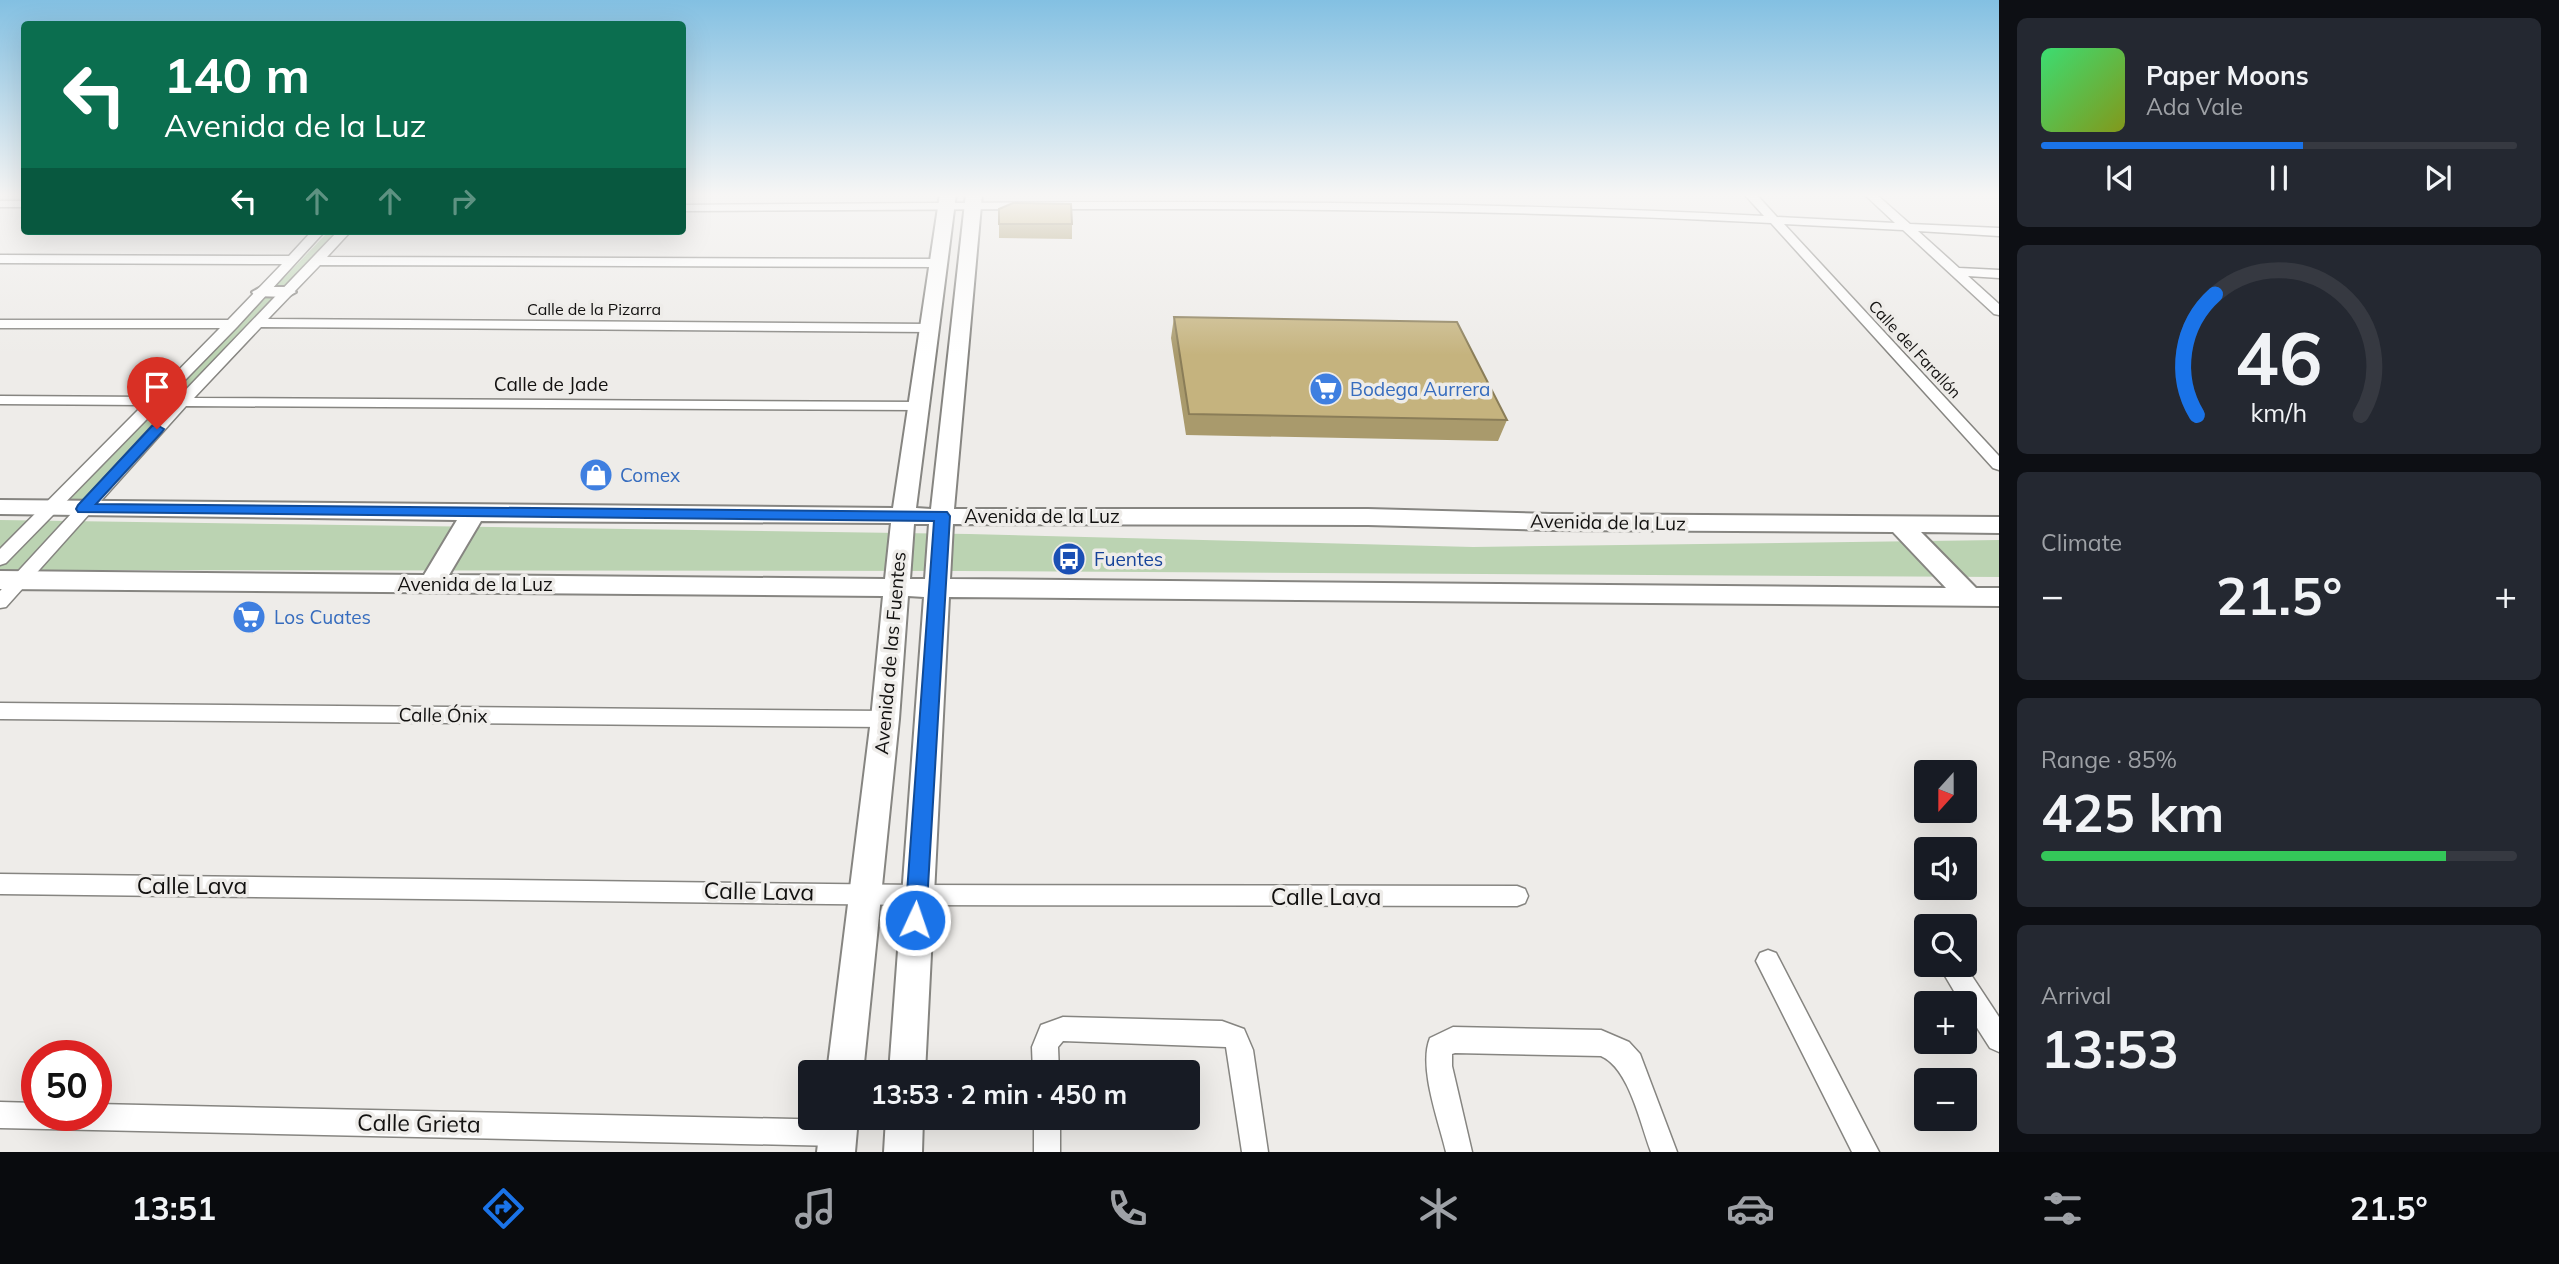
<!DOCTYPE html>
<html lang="en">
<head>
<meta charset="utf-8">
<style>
	body { margin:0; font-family:Mulish,sans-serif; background:#242831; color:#f1f3f6; height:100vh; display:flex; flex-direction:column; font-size:26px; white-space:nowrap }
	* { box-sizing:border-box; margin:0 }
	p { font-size:23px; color:#9ea1a6 }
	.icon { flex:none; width:38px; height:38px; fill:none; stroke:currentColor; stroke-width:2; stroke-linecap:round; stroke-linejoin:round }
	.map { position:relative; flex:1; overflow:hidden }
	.side { display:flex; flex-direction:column; gap:18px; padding:18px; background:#0d0f14; width:560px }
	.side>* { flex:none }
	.hud { position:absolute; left:21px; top:21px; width:665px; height:214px; border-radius:7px; box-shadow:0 7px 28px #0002; background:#0b6e4f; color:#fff; overflow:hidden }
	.needle { width:46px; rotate:201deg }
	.buttons { position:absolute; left:1914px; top:760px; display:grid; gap:14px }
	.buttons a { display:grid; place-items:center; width:63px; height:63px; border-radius:7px; background:#171b24; box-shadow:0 7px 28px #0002; font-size:35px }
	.speed { position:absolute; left:21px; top:1040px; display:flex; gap:14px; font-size:35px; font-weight:700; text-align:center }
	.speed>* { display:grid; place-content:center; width:91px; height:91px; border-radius:50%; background:#171b24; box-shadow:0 7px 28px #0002; line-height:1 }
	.speed .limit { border:10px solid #d22; background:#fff; color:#111 }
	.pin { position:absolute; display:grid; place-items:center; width:60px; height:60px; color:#fff; margin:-72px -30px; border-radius:50% 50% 50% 0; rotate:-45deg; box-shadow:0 0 7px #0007 }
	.pin .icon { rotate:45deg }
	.me { position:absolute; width:77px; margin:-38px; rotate:3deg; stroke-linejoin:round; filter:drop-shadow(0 0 5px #0008) }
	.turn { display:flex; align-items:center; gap:24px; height:147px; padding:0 28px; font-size:32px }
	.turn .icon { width:91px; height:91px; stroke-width:2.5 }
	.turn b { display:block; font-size:49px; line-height:60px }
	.lanes { display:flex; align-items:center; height:66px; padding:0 28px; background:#0003; justify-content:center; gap:35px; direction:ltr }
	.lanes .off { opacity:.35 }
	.big { font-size:52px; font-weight:700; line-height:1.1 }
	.side .widget { flex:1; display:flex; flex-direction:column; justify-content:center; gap:10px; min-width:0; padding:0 24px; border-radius:10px; background:#242831 }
	.side .dial { align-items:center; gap:0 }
	.dial svg { height:182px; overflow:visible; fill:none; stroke:#363941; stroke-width:7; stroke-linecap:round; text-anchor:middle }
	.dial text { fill:#f1f3f6; stroke:none }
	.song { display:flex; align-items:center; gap:21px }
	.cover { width:84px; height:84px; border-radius:10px; background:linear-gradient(135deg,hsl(140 70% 55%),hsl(70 70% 35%)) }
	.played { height:7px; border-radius:4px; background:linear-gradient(90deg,#1a73e8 55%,#363941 55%) }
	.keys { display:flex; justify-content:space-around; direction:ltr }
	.heat { display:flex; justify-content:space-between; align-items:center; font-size:38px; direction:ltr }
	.charge { height:10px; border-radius:5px; background:linear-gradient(90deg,#34c759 85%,#363941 0) }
	.trip { position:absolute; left:798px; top:1060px; width:402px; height:70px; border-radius:7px; background:#171b24; box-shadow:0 7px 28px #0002; font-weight:700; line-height:70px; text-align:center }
	.tabs { display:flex; height:112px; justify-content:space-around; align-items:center; background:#090b0e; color:#9ea1a6 }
	.tabs .icon { width:49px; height:49px }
	.tabs .active { color:#1a73e8 }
	.tabs b { font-size:32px; color:#f1f3f6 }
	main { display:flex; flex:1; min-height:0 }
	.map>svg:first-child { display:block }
</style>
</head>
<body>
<main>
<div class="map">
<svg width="1999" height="1152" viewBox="0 0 1999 1152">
	<rect width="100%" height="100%" fill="#eeece9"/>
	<path fill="#bbd3b2" d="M329,231H340L289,285H277Z
		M265,293H285L90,500H62Z
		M0,520L969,534L1473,547L1999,540V577L960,571L0,570Z"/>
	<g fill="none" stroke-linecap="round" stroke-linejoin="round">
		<defs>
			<path id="street" d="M1744,194H1756L1777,217L1895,223L1864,194H1876L1910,224L1999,228V236L1918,231L1959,268L1999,270V278L1968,276L1999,304V315L1994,314L1903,230L1784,224L1999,456V470L1993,468L1771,223C1409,204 1045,209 682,211V205C1043,202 1404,197 1764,216Z
				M0,201H24V207H0Z
				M312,231H325L237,327L6,563L0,565V549L143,405L0,404V396L152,397L220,328H0V320H228L282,264L0,263V255L289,256Z
				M338,231H351L327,257L940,259L946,263L940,267L320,265L268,319L931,324L938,328L931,332L261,327L194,398L920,402L927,406L920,410L186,406L6,607L0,608V591L177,399Z
				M0,703L885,711L892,713L895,719L892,725L885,727L0,719Z
				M0,874L917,885L1517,886L1525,889L1528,896L1525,903L1517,906L917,905L0,894Z
				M1768,950L1776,953L1879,1152H1852L1756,961L1760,953Z
				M1938,964H1964L1999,1017V1052L1990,1048L1965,1009V1003H1961Z
				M1063,1017L1222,1021L1244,1029L1253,1050L1268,1152H1242L1226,1047L1063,1041L1058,1047L1059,1073H1033L1032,1047L1041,1025Z
				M1453,1027L1601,1030L1629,1042L1640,1054L1677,1152H1651C1640,1123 1629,1068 1601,1056L1455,1053L1452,1054V1066L1472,1152H1446C1439,1122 1418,1067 1430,1038Z
				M0,1102L37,1103V1115H96V1104L838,1120L847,1124L851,1133L847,1142L838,1146L0,1128Z
				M1034,1118H1060V1152H1034Z"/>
			<path id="secondary" d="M940,194H956L916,508L931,509L966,194H982L954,509H1368L1551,514L1999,517V533L1921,532L1976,588H1999V606L949,597L925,1073H889L924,597L908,596L899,719L863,1073H827L871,719L883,596L0,589V571L424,575L457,520L0,514V500L893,508ZM481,521L891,523L885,579L449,575ZM914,524H929L925,579H910ZM953,524L1368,525L1551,530L1893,532L1946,588L950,579Z
				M261,287H287L296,292L287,297L255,296L252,292Z
				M821,1118H858L855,1152H817Z
				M886,1118H923L922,1152H884Z"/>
		</defs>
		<use href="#street" stroke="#868581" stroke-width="3"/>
		<use href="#secondary" stroke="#868581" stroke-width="4"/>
		<use href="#street" fill="#fff" fill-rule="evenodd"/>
		<use href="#secondary" fill="#fff" fill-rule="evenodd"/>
	</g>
	<path fill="#a99a6c" d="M999,209L1072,224V239L999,238Z
		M1174,317L1507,420L1498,441L1186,435L1171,338Z"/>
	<path fill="#c5b37e" stroke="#8a7d58" stroke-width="2" d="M1013,203L1071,204L1072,224H999V209Z
		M1174,317L1457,322L1507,420L1189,414Z"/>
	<linearGradient id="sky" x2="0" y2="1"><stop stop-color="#83c0e2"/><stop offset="0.55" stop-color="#f7f6f5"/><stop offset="1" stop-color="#f7f6f5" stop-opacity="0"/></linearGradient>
	<rect width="1999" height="355" fill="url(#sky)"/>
	<path fill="#1a73e8" stroke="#114b97" stroke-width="2" d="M157,425L164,429L162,432L96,504L947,512L950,516L926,920L923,927L915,930L908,927L905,920L934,521L78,512L76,509L78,505L152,426Z"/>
	<defs>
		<symbol id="supermarket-disc" viewBox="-11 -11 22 22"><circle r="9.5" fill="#3f7fe0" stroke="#eeece9"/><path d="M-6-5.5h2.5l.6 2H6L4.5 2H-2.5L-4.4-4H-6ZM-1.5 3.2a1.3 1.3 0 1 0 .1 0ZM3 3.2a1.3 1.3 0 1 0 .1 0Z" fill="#fff"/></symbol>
		<symbol id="shop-disc" viewBox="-11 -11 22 22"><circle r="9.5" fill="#3f7fe0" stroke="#eeece9"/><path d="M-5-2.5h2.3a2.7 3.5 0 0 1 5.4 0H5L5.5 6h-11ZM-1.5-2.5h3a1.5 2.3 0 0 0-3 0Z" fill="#fff"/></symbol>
		<symbol id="bus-disc" viewBox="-11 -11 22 22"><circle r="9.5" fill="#1a4fb4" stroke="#eeece9"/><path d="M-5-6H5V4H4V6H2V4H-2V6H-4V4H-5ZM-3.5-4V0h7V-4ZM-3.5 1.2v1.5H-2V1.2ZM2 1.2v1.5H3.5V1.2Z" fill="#fff"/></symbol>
	</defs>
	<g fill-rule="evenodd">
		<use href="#supermarket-disc" x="1307" y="370" width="38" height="38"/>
		<use href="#shop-disc" x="577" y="456" width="38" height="38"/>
		<use href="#bus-disc" x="1050" y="540" width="38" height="38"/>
		<use href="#supermarket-disc" x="230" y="598" width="38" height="38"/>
	</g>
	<g text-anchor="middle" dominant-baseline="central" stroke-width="7" stroke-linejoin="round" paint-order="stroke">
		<g font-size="16" fill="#121110" stroke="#eeece9">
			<text x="594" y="309">Calle de la Pizarra</text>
			<text transform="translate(1915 349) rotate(47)">Calle del Farallón</text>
		</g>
		<g font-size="19" fill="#121110" stroke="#eeece9">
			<text x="551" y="384">Calle de Jade</text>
			<text x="1042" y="516">Avenida de la Luz</text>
			<text transform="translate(1608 522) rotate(1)">Avenida de la Luz</text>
			<text x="475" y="584">Avenida de la Luz</text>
			<text transform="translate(890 653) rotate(-85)">Avenida de las Fuentes</text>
			<text transform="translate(443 715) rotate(1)">Calle Ónix</text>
		</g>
		<g font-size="19" fill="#366cbe" stroke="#eeece9" text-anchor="start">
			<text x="1350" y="389">Bodega Aurrera</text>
			<text x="620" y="475">Comex</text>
			<text x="274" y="617">Los Cuates</text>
		</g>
		<g font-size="19" fill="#164399" stroke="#eeece9" text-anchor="start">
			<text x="1094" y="559">Fuentes</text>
		</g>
		<g font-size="23" fill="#121110" stroke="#eeece9">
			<text x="192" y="885">Calle Lava</text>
			<text transform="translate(759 891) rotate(1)">Calle Lava</text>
			<text x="1326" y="896">Calle Lava</text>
			<text transform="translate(419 1123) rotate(1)">Calle Grieta</text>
		</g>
	</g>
</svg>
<div class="buttons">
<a><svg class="needle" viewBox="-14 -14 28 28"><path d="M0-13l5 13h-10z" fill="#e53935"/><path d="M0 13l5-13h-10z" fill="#9ea1a6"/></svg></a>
<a><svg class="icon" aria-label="sound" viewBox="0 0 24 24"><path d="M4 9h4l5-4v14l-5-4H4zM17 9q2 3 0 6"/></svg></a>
<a><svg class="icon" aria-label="search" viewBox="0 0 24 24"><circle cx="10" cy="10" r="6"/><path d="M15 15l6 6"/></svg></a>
<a>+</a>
<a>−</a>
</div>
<div class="speed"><div class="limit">50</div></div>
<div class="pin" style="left:157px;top:429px;background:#d93025"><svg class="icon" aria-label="arrive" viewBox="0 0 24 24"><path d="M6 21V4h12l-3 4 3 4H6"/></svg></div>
<svg class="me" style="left:915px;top:920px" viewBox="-20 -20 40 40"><circle r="17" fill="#1a73e8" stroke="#fff" stroke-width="3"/><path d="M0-11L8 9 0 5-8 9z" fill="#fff"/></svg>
<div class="trip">13:53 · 2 min · 450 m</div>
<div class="hud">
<div class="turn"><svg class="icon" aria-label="left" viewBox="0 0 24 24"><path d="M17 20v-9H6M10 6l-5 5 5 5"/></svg><div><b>140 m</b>Avenida de la Luz</div></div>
<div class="lanes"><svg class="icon" aria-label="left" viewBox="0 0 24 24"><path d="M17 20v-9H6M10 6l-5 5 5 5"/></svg><svg class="icon off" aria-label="ahead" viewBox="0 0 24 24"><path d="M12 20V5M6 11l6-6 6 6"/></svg><svg class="icon off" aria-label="ahead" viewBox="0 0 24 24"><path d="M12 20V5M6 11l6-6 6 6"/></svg><svg class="icon off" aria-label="right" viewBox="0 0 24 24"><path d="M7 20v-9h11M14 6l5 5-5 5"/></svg></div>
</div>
</div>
<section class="side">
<div class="widget">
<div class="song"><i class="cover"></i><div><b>Paper Moons</b><p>Ada Vale</p></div></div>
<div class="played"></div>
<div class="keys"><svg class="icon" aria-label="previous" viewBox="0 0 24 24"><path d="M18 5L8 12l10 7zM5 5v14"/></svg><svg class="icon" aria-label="pause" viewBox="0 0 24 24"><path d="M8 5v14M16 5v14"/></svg><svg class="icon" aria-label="next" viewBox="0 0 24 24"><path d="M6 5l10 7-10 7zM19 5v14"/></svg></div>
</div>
<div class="widget dial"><svg viewBox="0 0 100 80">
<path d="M14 69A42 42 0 1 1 86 69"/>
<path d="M14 69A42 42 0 0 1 22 16" stroke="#1a73e8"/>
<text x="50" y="56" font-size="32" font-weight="700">46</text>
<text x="50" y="72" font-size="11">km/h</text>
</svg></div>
<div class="widget"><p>Climate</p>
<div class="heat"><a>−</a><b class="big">21.5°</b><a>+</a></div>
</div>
<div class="widget"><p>Range · 85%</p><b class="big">425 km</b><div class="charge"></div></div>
<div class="widget"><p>Arrival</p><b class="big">13:53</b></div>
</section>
</main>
<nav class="tabs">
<b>13:51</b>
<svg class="icon active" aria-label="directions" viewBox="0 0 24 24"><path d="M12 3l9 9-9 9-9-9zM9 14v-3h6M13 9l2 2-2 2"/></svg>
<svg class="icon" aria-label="music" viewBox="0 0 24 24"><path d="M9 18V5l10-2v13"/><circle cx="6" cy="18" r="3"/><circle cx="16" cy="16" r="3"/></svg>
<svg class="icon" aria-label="phone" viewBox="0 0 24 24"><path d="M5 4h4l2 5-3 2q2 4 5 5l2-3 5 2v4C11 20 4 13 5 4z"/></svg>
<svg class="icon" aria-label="climate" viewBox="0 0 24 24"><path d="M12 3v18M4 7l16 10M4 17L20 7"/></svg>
<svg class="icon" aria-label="car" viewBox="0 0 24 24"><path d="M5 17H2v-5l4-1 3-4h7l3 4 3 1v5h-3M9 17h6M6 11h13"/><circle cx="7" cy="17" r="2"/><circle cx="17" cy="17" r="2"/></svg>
<svg class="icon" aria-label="filters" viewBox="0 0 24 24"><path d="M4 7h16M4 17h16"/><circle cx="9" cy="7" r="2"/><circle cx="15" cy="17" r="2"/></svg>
<b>21.5°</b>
</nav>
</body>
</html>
